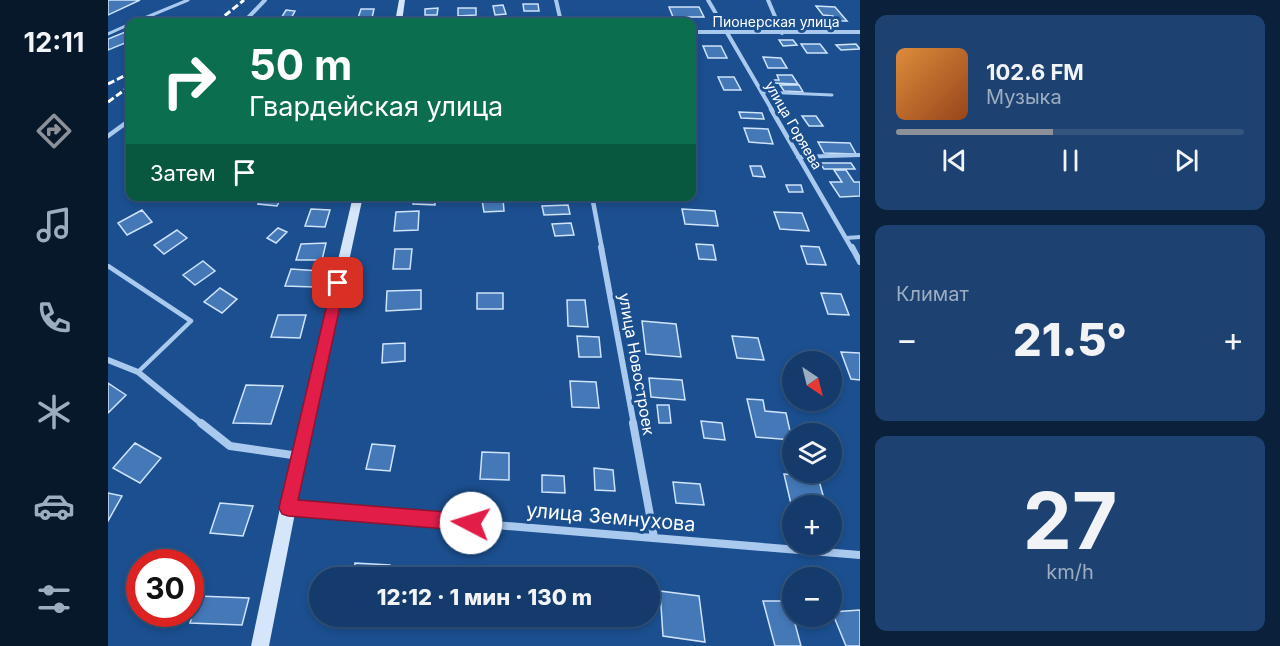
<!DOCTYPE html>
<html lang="ru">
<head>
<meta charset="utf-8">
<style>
	body { margin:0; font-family:Inter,sans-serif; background:#1d4271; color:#f1f3f6; height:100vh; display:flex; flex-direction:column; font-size:22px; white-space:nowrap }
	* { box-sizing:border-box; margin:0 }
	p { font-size:20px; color:#9dadc1 }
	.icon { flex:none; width:33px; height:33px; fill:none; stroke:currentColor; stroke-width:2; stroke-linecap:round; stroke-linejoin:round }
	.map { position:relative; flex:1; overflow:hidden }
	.details { display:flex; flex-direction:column; gap:15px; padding:15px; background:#0b203b; width:420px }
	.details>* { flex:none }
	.hud { position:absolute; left:18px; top:18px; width:570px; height:183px; border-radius:12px; box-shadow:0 3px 9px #0003,0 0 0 2px #33557e; background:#0b6e4f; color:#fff; overflow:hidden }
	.needle { width:39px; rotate:145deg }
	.controls { position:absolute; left:674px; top:351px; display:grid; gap:12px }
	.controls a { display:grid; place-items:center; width:60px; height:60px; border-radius:50%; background:#143b6b; box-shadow:0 3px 9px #0003,0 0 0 2px #33557e; font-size:30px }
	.speed { position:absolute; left:18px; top:549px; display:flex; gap:12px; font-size:30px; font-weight:700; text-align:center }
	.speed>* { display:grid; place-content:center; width:78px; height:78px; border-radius:50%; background:#143b6b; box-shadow:0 3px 9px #0003,0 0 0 2px #33557e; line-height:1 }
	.speed .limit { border:9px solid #d22; background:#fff; color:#111 }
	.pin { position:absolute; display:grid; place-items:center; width:51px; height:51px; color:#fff; margin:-26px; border-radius:12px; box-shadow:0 3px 9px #0006 }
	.me { position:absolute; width:66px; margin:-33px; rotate:275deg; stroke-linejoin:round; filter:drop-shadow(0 0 4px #0008) }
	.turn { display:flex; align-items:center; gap:21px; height:126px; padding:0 24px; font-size:27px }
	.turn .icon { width:78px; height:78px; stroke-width:2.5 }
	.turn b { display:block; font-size:42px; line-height:51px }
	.then { display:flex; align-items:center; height:57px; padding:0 24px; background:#0003; gap:12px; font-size:22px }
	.big { font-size:45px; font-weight:800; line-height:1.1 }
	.details .tile { flex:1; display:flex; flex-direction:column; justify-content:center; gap:9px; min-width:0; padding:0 21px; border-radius:12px; background:#1d4271 }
	.details .dial { align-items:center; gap:0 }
	.dial b { font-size:78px; line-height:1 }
	.song { display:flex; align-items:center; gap:18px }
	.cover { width:72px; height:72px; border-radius:9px; background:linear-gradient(135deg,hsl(30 70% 55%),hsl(20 70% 35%)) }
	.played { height:6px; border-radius:3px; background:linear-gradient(90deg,#8c9099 45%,#33557e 45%) }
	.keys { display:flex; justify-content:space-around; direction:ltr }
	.heat { display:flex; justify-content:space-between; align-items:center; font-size:33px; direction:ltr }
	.trip { position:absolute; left:201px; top:567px; width:351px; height:60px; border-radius:30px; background:#143b6b; box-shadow:0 3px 9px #0003,0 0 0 2px #33557e; font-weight:800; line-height:60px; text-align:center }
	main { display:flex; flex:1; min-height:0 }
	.menu { display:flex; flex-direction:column; width:108px; justify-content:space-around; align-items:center; background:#08182b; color:#9dadc1 }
	.menu .icon { width:42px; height:42px }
	.menu .selected { color:#8c9099 }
	.menu b { font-size:27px; color:#f1f3f6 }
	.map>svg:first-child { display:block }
</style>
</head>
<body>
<main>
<nav class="menu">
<b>12:11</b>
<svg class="icon selected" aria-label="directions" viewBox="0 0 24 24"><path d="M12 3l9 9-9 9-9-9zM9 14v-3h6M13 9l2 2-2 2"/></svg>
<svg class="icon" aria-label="music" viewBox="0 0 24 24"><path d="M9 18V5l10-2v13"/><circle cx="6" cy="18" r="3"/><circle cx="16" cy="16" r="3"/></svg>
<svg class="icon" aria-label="phone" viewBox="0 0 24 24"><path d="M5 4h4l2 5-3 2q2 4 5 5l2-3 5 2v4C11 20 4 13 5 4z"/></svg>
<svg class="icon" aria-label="climate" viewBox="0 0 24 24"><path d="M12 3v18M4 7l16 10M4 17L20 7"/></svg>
<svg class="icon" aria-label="car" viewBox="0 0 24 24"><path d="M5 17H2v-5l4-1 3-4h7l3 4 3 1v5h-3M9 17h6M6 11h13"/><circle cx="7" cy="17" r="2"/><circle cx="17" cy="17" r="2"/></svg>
<svg class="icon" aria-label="filters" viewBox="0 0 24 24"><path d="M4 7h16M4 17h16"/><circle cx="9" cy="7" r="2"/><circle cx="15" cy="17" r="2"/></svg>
</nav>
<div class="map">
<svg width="752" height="646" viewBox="0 0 752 646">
	<rect width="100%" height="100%" fill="#1b4f8f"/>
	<path fill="#4478b7" stroke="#cfe3fa" stroke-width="1.5" d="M0,0H32L0,15Z
		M415,4H430L431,11H416Z
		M395,5L398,14L387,15L385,6Z
		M708,6L727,7L739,21H729L725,16L715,15Z
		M561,7H591L596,17H565Z
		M330,8L329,15H317V9Z
		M350,8H368V15L350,16Z
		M253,9H266L264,18H250Z
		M178,10L187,11L182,20H172Z
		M22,30V41L0,50V39Z
		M671,40H685L689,45L675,46Z
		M693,44H712L719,53H699Z
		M748,44L752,49L733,50L728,45Z
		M595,46H613L619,58H600Z
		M655,57L673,58L679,68H660Z
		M669,75H684L690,84L664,83L662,80H671Z
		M610,77H626L633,90H616Z
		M672,85H691L695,92L676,91Z
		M631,112L654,113L656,119L633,118Z
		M694,116H708L715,126H701Z
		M636,128L660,129L665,144L641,142Z
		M710,142L742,143L748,154L716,153Z
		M712,163H743L747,169H716Z
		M642,166H653L657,177L645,176Z
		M726,170H738L746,182H752V196L732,197L722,182H734Z
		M678,185H693L695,192H681Z
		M154,196H174L169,206L150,204Z
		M306,199H327V205L305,204Z
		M395,199L396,211L376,212L374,200Z
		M460,205L462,214L436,215L434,206Z
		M203,209L222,210L217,227L197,226Z
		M574,209L607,211L610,226L577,224Z
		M34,210L44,222L19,235L10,223Z
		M311,211L310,230L286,231L288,212Z
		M666,212L694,213L701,231L672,229Z
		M463,223L466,235L447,236L444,224Z
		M170,228L179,232L168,243L159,238Z
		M69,230L79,238L56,254L46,245Z
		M218,243L214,260H188L193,244Z
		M588,244L605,245L608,260L591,259Z
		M693,246L711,247L718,265L699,264Z
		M287,249H304L302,269H285Z
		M95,261L107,271L87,285L75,275Z
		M183,269L212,271L206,287L177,286Z
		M112,288L129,299L114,313L96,302Z
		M313,290V309L278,311L279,291Z
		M369,293H395V309H369Z
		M713,293L733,294L741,315L720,314Z
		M459,300H477L480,327L460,326Z
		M170,315H198L192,338L163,337Z
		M534,321L568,324L573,357L538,354Z
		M469,336L491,337L493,357H471Z
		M624,336L650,338L656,360L629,358Z
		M297,343V361L274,363L275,344Z
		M733,352L752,353V380L743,379Z
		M541,378L574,380L577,400L543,397Z
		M462,381L488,382L491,408L464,407Z
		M0,383L18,395L0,413Z
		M138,385L175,386L163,424L125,423Z
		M639,399L655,400L657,411L678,413L684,440L648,437Z
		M549,405H561L563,423H551Z
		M593,421L614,423L617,440L596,438Z
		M27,443L53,458L32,483L5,468Z
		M264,444L287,446L282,471L258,469Z
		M374,452L401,453V480L372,479Z
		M486,468L505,470L507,491L487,490Z
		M676,474L710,477L718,506L683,504Z
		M434,475L456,476L457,493L434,492Z
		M565,482L592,484L596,505L568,503Z
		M0,493L14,496L0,521Z
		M112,503L145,506L135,536L102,533Z
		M247,563L282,565L280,578H245Z
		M552,591L591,596L597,642L555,636Z
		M90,596L141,598L134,625L82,623Z
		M655,601H681L693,646H667Z
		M752,610V646H738L724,612Z
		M458,616H491V623L458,621Z"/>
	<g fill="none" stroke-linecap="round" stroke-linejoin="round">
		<path stroke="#a9c9ee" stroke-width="3" d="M27,22L80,0
			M0,34L22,24
			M653,92L724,95"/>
		<path stroke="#a9c9ee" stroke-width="4" d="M690,157L752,155
			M318,196L354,198
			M738,238L752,237"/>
		<path stroke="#a9c9ee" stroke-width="4.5" d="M0,266L83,321L30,372"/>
		<path stroke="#a9c9ee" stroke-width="4" d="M448,0L453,22
			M600,0L664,110
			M660,0L674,33
			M136,22L157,0
			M584,32H752"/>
		<path stroke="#a9c9ee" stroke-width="4.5" d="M663,109L744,249
			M0,136L22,120
			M484,196L494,249"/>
		<path stroke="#a9c9ee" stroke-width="6" d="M493,247L526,425
			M744,247L752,262
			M0,360L30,372L95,425"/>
		<path stroke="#a9c9ee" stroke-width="8" d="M93,423L122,446L191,456
			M525,423L546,537
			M180,508L752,555"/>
		<path fill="#d6e6fa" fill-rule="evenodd" d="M291,0H297L294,22H287Z
			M245,196H255L188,508L161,646H143L172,508Z"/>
		<path stroke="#fff" stroke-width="3" stroke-dasharray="7 3" stroke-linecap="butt" d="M109,22L136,0
			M0,84L22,73
			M0,102L22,86"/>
	</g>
	<path fill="#e11d48" stroke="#92132f" stroke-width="1.5" d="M230,278L237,283L190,500L363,514L369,516L372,523L369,529L363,531L180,516L174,514L171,508L224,283Z"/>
	<g text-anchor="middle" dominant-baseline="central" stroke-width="6" stroke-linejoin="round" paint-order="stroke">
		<g font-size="14" fill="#fff" stroke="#1b4f8f">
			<text x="668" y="21">Пионерская улица</text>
			<text transform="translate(686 125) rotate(60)">улица Горяева</text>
		</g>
		<g font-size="16" fill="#fff" stroke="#1b4f8f">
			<text transform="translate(529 364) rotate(80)">улица Новостроек</text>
		</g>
		<g font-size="20" fill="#fff" stroke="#1b4f8f">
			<text transform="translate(503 517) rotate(5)">улица Земнухова</text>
		</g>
	</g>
</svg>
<div class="controls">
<a><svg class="needle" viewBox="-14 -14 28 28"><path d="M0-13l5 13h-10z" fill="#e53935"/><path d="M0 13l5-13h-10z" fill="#9dadc1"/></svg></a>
<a><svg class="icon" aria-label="layers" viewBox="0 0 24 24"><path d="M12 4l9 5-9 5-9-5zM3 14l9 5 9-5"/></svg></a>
<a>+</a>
<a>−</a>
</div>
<div class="speed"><div class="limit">30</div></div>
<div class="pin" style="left:230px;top:283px;background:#d93025"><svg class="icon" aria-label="arrive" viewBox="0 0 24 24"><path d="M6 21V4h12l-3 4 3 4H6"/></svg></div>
<svg class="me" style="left:363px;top:523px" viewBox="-20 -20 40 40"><circle r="19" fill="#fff"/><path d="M0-13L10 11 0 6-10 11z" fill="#e11d48"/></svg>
<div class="trip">12:12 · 1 мин · 130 m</div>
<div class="hud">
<div class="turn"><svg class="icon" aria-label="right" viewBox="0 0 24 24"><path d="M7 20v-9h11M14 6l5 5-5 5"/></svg><div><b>50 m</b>Гвардейская улица</div></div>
<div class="then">Затем<svg class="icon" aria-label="arrive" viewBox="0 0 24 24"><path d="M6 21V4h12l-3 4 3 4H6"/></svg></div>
</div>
</div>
<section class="details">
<div class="tile">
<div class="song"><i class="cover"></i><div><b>102.6 FM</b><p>Музыка</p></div></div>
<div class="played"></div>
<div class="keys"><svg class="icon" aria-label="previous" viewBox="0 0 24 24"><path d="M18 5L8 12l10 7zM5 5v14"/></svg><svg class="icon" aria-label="pause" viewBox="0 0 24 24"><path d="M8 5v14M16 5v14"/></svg><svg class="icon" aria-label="next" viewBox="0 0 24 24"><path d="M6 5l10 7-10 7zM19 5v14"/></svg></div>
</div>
<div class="tile"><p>Климат</p>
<div class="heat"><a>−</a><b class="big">21.5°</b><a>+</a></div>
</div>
<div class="tile dial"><b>27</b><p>km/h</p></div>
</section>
</main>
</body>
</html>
